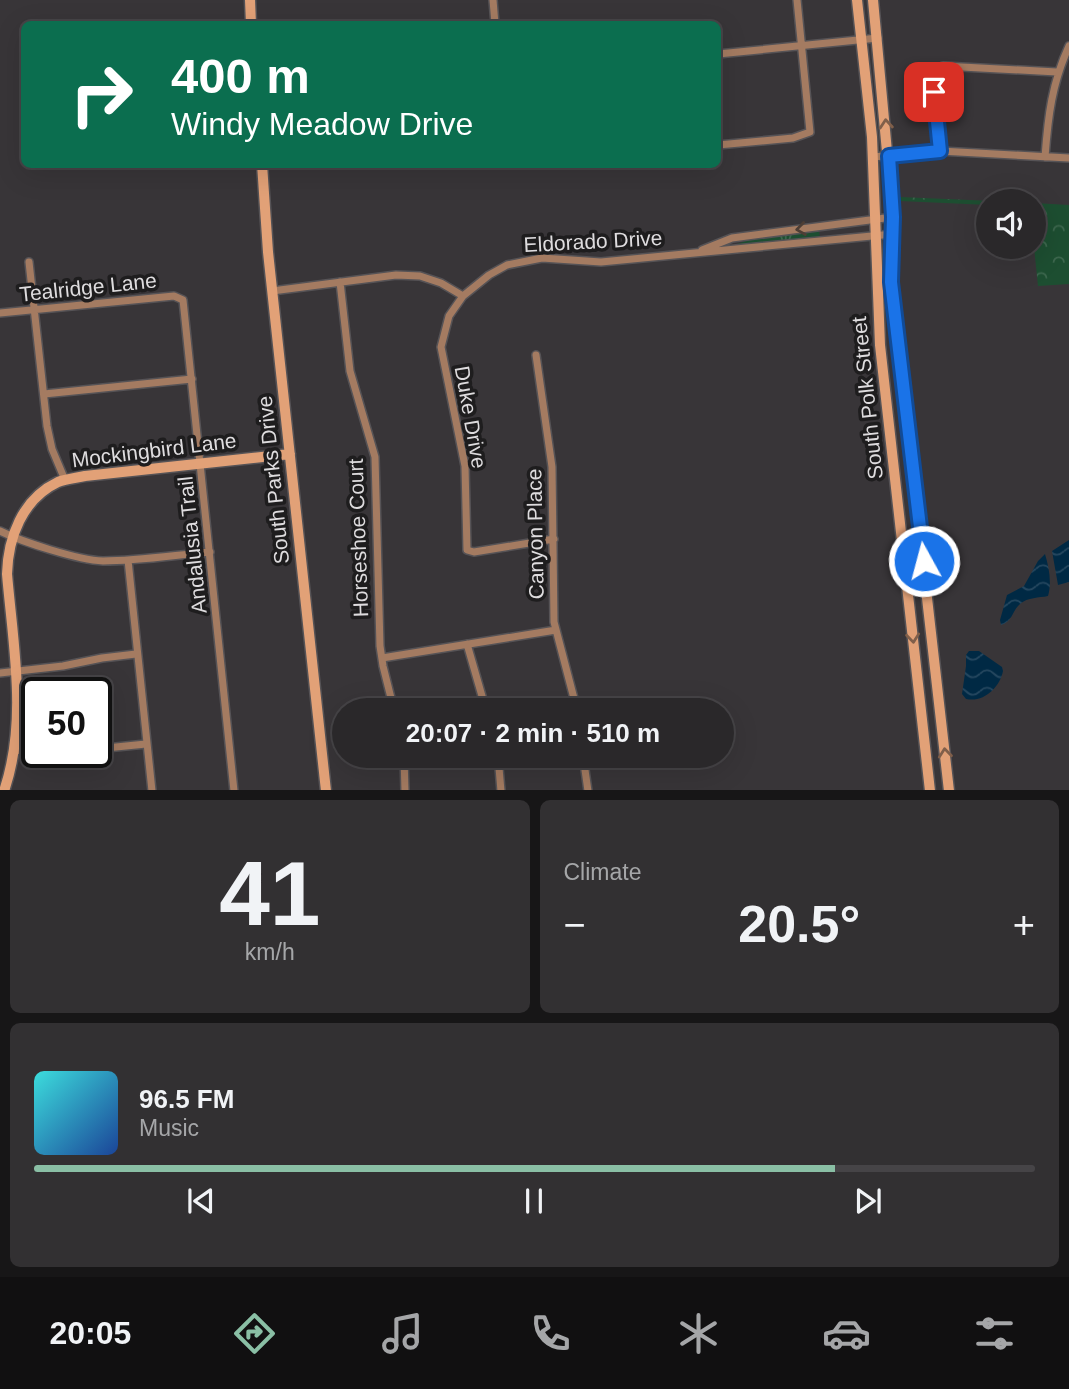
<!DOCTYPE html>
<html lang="en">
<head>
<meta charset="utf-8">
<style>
	body { margin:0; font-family:Arial,sans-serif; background:#323032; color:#f1f3f6; height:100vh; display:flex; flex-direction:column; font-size:26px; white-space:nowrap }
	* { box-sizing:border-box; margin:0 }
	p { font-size:23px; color:#a5a6a8 }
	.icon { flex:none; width:38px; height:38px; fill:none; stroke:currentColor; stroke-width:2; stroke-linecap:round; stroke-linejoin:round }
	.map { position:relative; height:790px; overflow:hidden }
	.drawer { display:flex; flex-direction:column; gap:10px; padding:10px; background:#171617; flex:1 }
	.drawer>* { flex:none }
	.top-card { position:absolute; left:21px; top:21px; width:700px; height:147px; border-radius:10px; box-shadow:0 7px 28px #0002,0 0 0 2px #464447; background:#0b6e4f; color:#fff; overflow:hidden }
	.buttons { position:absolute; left:976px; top:189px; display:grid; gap:14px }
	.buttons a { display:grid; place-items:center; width:70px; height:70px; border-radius:50%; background:#2a282a; box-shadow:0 7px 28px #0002,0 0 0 2px #464447; font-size:35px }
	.speed { position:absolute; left:21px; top:677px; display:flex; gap:14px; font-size:35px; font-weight:700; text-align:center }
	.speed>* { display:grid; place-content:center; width:91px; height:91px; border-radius:50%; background:#2a282a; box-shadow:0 7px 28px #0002,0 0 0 2px #464447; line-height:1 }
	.speed .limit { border:4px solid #111; border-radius:10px; background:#fff; color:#111 }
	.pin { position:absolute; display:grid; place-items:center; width:60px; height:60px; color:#fff; margin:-30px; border-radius:14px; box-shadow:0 4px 10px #0006 }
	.me { position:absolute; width:77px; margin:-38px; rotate:353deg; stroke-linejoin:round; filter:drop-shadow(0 0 5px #0008) }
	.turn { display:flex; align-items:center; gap:24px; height:147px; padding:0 35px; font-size:32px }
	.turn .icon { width:91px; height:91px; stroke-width:2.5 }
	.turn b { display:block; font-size:49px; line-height:60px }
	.big { font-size:52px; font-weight:600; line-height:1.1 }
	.drawer .tile { flex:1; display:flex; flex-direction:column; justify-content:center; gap:10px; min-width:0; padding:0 24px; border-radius:10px; background:#323032 }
	.drawer .dial { align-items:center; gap:0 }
	.dial b { font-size:91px; line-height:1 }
	.song { display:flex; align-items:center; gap:21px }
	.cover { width:84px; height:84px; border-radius:10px; background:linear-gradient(135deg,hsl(180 70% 55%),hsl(220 70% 35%)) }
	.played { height:7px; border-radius:4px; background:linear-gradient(90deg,#8abfa5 80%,#464447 80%) }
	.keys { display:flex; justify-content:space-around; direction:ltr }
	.heat { display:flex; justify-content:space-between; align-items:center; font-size:38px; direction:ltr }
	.drawer .tiles { flex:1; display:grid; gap:10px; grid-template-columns:1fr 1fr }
	.tile:last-child { grid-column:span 2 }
	.trip { position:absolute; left:332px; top:698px; width:402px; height:70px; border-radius:35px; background:#2a282a; box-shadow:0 7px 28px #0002,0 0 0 2px #464447; font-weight:600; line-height:70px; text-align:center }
	.menu { display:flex; height:112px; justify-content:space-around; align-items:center; background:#111011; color:#a5a6a8 }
	.menu .icon { width:49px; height:49px }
	.menu .on { color:#8abfa5 }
	.menu b { font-size:32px; color:#f1f3f6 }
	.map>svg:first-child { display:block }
</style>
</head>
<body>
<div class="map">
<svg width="1069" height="791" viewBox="0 0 1069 791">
	<defs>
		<pattern id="grass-tufts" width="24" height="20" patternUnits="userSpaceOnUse" patternTransform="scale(1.75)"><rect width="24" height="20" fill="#1d4e31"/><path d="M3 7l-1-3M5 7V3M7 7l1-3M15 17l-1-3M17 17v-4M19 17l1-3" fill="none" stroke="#3d674e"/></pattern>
		<pattern id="forest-crowns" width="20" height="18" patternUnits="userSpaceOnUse" patternTransform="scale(1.75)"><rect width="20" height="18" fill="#1d4e31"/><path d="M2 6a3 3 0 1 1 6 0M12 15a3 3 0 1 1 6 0" fill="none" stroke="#3d674e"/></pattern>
		<pattern id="water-waves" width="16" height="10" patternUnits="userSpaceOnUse" patternTransform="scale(1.75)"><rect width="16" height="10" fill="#002944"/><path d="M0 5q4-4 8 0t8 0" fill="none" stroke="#25475f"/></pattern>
	</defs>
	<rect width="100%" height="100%" fill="#383538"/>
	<path fill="url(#grass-tufts)" d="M819,230L820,238L731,246L755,238Z"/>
	<path fill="url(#forest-crowns)" d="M900,197L993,201H989V205L900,201Z
		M1034,203L1069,205V284L1038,286L1034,247Z"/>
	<path fill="url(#water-waves)" d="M1069,540V582L1058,585L1052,551Z
		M1045,554C1049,567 1052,583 1048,596C1039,598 1028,597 1020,604C1012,611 1013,621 1001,625L1000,620L1007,595L1024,586L1038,561Z
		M969,651H979L1002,667L1003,671C1000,687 984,703 966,699L962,694L966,666V655Z"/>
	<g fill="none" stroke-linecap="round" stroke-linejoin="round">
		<defs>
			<path id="street" d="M493,0L495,24
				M718,54L878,38
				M718,145L793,138L810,132L797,0
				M940,151L933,71L943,66L1057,72
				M873,157L940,151L1069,158
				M1045,157C1048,116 1052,83 1069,46
				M503,164H540
				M702,250L732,238L893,217
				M29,262L47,426L52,449L65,480
				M340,282L350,371L375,457L380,646L383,666L394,710
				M272,291L396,275L420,276L441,283L463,296
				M0,313L174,296L183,300L234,791
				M536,355L552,467L554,622L577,710
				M44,394L192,379
				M0,531C22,542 78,560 103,561C139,561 175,555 210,552
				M554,539L474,552L467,550L465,466L441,347L449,316L463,296L489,275L507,265L542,258L601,262L893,234
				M128,560L152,791
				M467,644L486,710
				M382,658L556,630
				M0,673L63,666L102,658L136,654
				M96,749L146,744
				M15,750L51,754L66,752
				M404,756L405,791
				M498,756L501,791
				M583,756L588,791"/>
			<path id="secondary" d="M250,0L251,24
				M857,0L872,137L880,345L930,791
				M873,0L893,217L891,282L949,791
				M262,164L268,252L326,791
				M4,791C28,721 13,645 7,574C8,538 22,499 58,482C66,479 76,478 85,476L290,454"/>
		</defs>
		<use href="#street" stroke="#565356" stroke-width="10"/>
		<use href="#secondary" stroke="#565356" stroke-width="13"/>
		<use href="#street" stroke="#a47b61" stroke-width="7"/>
		<use href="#secondary" stroke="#e2a177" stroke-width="10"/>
	</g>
	<defs><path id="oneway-chevron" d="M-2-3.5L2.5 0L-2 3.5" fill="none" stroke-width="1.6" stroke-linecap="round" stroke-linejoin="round" transform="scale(1.75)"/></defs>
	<g stroke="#805f4a">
		<use href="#oneway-chevron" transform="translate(886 124) rotate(-95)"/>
		<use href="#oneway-chevron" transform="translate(913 638) rotate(84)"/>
		<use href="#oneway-chevron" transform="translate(945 753) rotate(-96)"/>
	</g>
	<use stroke="#4d3e35" href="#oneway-chevron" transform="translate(801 229) rotate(172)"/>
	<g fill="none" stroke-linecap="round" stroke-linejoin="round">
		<defs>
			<path id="route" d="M924,561L891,282L893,217L889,156L940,151L934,92"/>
		</defs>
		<use href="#route" stroke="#114b97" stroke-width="18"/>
		<use href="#route" stroke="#1a73e8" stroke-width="12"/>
	</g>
	<g text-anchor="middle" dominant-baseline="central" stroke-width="7" stroke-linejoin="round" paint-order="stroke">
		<g font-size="21" fill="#dedcde" stroke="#1e1d1e">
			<text transform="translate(593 241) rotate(-3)">Eldorado Drive</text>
			<text transform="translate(88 287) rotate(-6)">Tealridge Lane</text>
			<text transform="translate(867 398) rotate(-96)">South Polk Street</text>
			<text transform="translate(471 417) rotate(80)">Duke Drive</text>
			<text transform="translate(154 450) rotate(-7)">Mockingbird Lane</text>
			<text transform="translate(273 480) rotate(-96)">South Parks Drive</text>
			<text transform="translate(535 534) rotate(-91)">Canyon Place</text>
			<text transform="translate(358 538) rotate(-92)">Horseshoe Court</text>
			<text transform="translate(192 545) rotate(-96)">Andalusia Trail</text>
		</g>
	</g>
</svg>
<div class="buttons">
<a><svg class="icon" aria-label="sound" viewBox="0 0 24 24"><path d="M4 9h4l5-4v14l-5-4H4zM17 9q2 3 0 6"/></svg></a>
</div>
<div class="speed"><div class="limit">50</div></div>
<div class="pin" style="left:934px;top:92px;background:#d93025"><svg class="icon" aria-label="arrive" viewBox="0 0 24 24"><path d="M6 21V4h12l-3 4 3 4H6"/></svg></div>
<svg class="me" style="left:924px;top:561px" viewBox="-20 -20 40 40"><circle r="17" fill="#1a73e8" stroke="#fff" stroke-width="3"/><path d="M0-11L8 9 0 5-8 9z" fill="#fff"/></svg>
<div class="trip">20:07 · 2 min · 510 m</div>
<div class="top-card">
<div class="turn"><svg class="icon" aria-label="right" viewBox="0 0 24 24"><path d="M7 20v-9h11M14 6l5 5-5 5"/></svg><div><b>400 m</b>Windy Meadow Drive</div></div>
</div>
</div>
<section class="drawer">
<div class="tiles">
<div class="tile dial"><b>41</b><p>km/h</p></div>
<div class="tile"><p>Climate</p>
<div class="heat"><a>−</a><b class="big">20.5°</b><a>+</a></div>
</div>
<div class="tile">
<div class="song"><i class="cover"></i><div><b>96.5 FM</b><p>Music</p></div></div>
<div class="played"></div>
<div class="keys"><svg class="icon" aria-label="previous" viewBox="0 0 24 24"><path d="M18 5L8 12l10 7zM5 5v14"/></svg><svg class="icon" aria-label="pause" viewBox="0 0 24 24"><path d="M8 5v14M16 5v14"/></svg><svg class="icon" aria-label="next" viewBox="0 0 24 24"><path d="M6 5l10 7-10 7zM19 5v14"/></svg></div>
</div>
</div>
</section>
<nav class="menu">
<b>20:05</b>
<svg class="icon on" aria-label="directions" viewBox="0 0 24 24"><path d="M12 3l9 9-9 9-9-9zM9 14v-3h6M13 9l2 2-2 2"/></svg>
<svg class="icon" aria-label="music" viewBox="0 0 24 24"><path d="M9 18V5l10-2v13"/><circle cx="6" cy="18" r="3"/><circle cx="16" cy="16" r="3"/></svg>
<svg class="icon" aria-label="phone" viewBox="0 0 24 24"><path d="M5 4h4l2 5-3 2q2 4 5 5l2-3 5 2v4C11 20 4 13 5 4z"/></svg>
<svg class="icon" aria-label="climate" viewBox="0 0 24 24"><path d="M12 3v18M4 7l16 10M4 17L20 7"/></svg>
<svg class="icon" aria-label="car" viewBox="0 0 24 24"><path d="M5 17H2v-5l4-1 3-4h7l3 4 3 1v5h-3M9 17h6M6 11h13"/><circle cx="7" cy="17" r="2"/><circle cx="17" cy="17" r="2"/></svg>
<svg class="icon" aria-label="filters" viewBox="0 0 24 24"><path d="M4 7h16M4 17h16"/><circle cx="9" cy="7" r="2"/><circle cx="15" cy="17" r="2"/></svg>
</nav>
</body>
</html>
